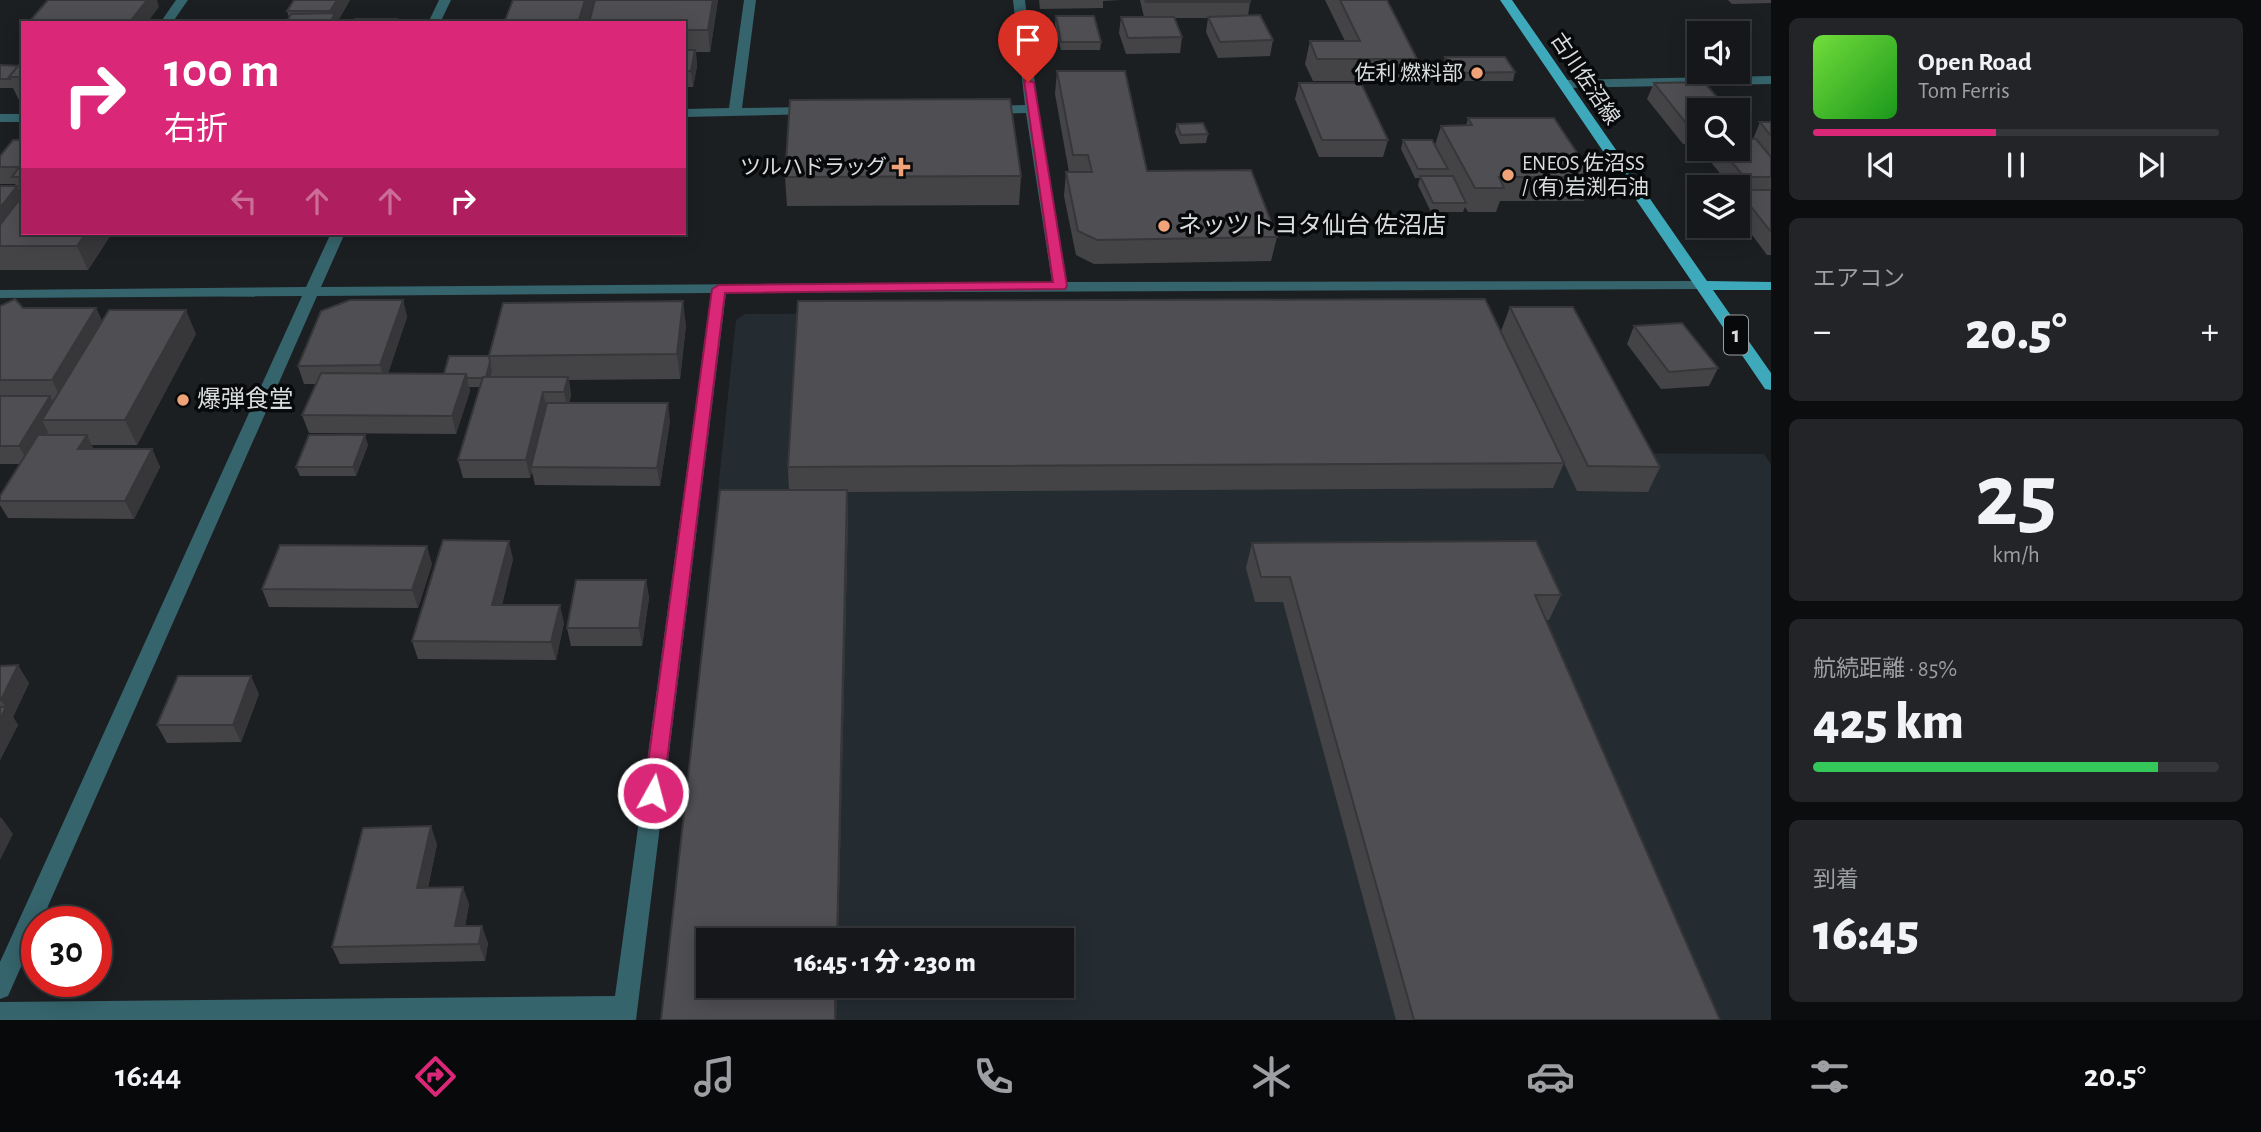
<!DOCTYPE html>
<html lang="ja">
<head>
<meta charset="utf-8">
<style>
	body { margin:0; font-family:"Alegreya Sans","Noto Sans JP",sans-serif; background:#222427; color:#f1f3f6; height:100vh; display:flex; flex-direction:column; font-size:26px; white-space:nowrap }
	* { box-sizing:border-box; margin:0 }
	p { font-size:23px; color:#9d9fa2 }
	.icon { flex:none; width:38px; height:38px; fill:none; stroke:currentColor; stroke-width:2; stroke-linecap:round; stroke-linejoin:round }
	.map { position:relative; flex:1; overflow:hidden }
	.drawer { display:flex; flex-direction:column; gap:18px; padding:18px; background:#0c0d0e; width:490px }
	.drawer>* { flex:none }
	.hud { position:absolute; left:21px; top:21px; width:665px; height:214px; border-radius:0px; box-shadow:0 4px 18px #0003,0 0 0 2px #343639; background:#db2777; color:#fff; overflow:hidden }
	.tools { position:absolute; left:1687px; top:21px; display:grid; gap:14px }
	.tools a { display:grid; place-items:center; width:63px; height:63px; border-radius:0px; background:#15171a; box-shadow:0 4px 18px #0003,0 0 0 2px #343639; font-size:35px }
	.speed { position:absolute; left:21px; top:906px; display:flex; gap:14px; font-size:35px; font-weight:700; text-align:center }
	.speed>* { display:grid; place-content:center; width:91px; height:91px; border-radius:50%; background:#15171a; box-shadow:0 4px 18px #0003,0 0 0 2px #343639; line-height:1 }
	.speed .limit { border:10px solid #d22; background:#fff; color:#111 }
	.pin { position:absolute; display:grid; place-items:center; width:60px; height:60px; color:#fff; margin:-72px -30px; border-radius:50% 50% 50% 0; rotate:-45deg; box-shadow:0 0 7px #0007 }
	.pin .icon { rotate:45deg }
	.me { position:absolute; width:77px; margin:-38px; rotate:7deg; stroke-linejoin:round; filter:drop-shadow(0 0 5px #0008) }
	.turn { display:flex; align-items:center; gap:24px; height:147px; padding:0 28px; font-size:32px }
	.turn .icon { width:91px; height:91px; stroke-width:2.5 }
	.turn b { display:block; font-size:49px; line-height:60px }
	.lanes { display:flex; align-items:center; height:66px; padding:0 28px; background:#0003; justify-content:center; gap:35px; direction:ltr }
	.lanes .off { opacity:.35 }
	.big { font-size:52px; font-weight:800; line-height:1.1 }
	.drawer .tile { flex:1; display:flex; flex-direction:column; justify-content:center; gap:10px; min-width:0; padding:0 24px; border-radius:10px; background:#222427 }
	.drawer .dial { align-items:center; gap:0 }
	.dial b { font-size:91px; line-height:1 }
	.song { display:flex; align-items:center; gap:21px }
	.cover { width:84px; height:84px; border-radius:10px; background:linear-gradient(135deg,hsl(100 70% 55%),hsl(120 70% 35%)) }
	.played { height:7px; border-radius:4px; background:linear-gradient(90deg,#db2777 45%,#343639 45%) }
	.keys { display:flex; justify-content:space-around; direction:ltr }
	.heat { display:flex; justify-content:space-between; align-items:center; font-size:38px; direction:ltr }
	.charge { height:10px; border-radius:5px; background:linear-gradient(90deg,#34c759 85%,#343639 0) }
	.trip { position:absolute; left:696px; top:928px; width:378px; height:70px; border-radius:0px; background:#15171a; box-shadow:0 4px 18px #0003,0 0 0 2px #343639; font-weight:800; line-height:70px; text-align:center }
	.dock { display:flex; height:112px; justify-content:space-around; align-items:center; background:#08090a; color:#9d9fa2 }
	.dock .icon { width:49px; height:49px }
	.dock .selected { color:#db2777 }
	.dock b { font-size:32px; color:#f1f3f6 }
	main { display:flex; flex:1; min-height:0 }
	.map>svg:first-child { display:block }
</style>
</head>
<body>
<main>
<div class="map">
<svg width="1771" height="1020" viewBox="0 0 1771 1020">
	<rect width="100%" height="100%" fill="#1c1f22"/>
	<path fill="#242c32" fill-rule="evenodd" d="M1482,309L1553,453L1764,454L1771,465V1020H662L736,320L745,314ZM709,940H1062V985H709Z"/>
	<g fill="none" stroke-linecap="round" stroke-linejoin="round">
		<path fill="#36646c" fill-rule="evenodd" d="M176,0H188L172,23H160Z
			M439,0H451L440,23H428Z
			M744,0H756L742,108L811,107L817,111L815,114L684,117V109L729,108Z
			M1013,0H1025L1038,109L1067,282L1702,281L1709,285L1702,289L726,293L636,1020H0V1002L615,996L711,293L317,296L41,922H37V931L8,996L0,999V962L302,296L0,298V290L306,287L331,233H345L321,287L1052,282L1026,113L990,114L984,110L990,106L1025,105Z
			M1771,76V84L1563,88L1557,84L1563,80Z
			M0,114H23V122H0Z"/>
		<path fill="#3ea9ba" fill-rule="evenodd" d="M1500,0H1512L1707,281L1771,282V290H1713L1771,373V390L1765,389Z"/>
	</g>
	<path fill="#444447" d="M350,0L337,22L289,17L287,11Z
		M718,0L710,52H696L697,66L693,87H684V23Z
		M1039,0H1121L1103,1V8L1040,9Z
		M1140,0H1250V2L1248,16L1273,40L1270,56L1218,58L1206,32L1208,18H1174L1182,37L1180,53L1126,54L1119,33L1121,17H1144Z
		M1325,0H1387L1417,59L1412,81H1313L1305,64L1310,41H1345Z
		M1728,0H1771V3L1732,4Z
		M1056,16L1101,42L1100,50H1061L1055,24Z
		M1445,57L1515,72L1513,81H1452L1443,65Z
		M23,60V100H19L13,88H0V65L18,66Z
		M1057,71L1147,171L1277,237L1271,261L1094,264L1076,255L1064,196L1066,172H1069L1055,94Z
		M1299,83L1388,140L1383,157H1319L1295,99Z
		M1654,83L1699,110V144H1683L1647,99Z
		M1468,118L1593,177L1584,201H1500L1496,212H1468L1465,207L1463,212H1431L1418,185L1420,178H1415L1401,149L1403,140L1435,145L1441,126H1466Z
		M1738,122L1742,127L1738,137Z
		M1760,122H1771V255H1767L1738,216V187H1731L1706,156L1710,149H1738L1753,139Z
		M1177,124L1208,134L1206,143L1180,144L1175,132Z
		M23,140V194H20L23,233H112L88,270H0V186H16L15,184H0V156Z
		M1021,176L1019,205L787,206L785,177Z
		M180,233H212L210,235H181Z
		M1485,299L1543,419L1501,331L1510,307H1573L1660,467L1648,492L1577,491L1564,463L1553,488L847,492L848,515L838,940H709V985H837L836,1020H661L720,490H789L788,467L798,301Z
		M403,300L407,317L388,373H444L489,356L686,325L680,379L569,380L571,395L569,403L670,421L660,486L535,485L532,472L530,478H463L458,460L480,387H469L470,391L456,434L309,433L302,415L316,384H304L298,366Z
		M0,306L23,308H96L102,321L196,334L137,445H91L94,449H152L160,467L134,519L8,518L0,505V496L20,464H0Z
		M1634,326L1718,368L1709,386L1661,389L1627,344Z
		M368,445L356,476H300L296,467Z
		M1252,543L1561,595L1549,620H1546L1720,1020H1396L1283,602H1255L1246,568Z
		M513,559L502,605L564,623L556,660L418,659L412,641Z
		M432,564L418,608L269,607L262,589Z
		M646,580L649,598L642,646H571L567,628Z
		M0,666L29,683L13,717L18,725L0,760Z
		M259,694L241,742L167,743L157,725Z
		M437,844L428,888L469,904L465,926L488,943L485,961L340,964L332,947Z"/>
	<path fill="#37373a" d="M147,0H157L159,7L147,23H129Z
		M337,0H350L337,23H330L332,18L330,11Z
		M585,0H594V1L588,23H578Z
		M713,0H718L710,52L708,30Z
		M695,50L697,66L693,87L691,71Z
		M17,186L23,199L0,236V208Z
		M86,233H112L88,270L77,246Z
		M403,300L407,317L385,383L380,365Z
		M683,301L686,325L680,379L677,354Z
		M96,308L107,332L64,405L52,380Z
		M186,310L196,334L137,445L125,420Z
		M490,362L492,371L488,387L486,378Z
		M466,374L470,391L456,434L452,416Z
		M568,377L571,395L568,410L564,392Z
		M543,392L547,409L531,467L532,472L530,478L526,460Z
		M50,396L59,414L42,420L48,432L29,464L19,446Z
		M668,403L670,421L660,486L657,468Z
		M87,435L95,453L78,449Z
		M365,435L368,445L356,476L353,467Z
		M152,449L160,467L134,519L125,501Z
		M847,490L848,515L838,940H837Z
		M509,541L513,559L497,623L492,605Z
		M427,546L432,564L418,608L412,590Z
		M646,580L649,598L642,646L639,628Z
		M560,605L564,623L556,660L551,642Z
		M18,665L29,683L13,717L18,725L0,760V719L6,708L1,700Z
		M251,676L259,694L241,742L233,725Z
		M1,817L13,834L0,860V818Z
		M431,826L437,844L424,905L417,888Z
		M463,887L469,904L462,943L455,926Z
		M482,926L488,943L485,961L479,944Z
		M835,985H837L836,1020H835Z"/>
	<path fill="#4f4f53" stroke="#37373a" stroke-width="2" d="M48,0H147L129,23H28Z
		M294,0H337L330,11H287Z
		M513,0H585L578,23H504Z
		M595,0H713L708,30H684V23H589Z
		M1145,0H1250V2H1146Z
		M1340,0H1387L1417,59H1317L1310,41H1360Z
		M335,13L330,23H286L291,14Z
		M1260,15L1273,40L1220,42L1208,17Z
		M1056,16H1094L1101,42H1061Z
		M1121,17H1174L1182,37L1128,38Z
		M355,19H397L395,23H353Z
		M684,50H695L691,71H684Z
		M1445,57H1505L1515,72L1454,73Z
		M23,60V77H9Z
		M0,65L18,66L9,77L10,79H0Z
		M1057,71H1125L1147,171L1251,170L1277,237L1097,240L1078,231L1066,172H1092L1088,155H1073Z
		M1704,82L1728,110H1699V128H1690L1654,83Z
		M1299,83H1361L1388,140H1322Z
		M1010,99L1021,176L785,177L790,100Z
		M1468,118H1554L1593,177H1499L1504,188H1475L1441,126L1472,125Z
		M1760,122H1771V136Z
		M1203,123L1208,134L1181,135L1177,124Z
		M1738,139H1756L1771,157V177H1744L1721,149H1738Z
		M13,140H23V177H12L19,167H0V156Z
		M1403,140H1432L1448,169H1418Z
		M1420,176H1453L1466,203H1433Z
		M0,186H17L0,208Z
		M1738,190H1771V232Z
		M23,195V233H86L77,246H0V225Z
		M15,299L23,308H96L52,380H0V306Z
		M1485,299L1564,463L788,467L798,301Z
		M350,300H403L380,365L298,366L321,311Z
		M683,301L677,354L489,356L503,303Z
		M1510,307H1573L1660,467L1588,466Z
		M109,310H186L125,420H42Z
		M1682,323L1718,368L1669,372L1634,326Z
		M449,356H492H489L490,362L486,377H483V378H467L466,374H444Z
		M321,373L466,374L452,416L302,415Z
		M483,377H568L564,392H543L526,460H458Z
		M0,396H50L19,446H0Z
		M547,403H668L657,468L531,467Z
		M38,435H87L78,449H152L125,501H0V496Z
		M309,435H365L353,467H296Z
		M720,490H847L837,940H709V985H835V1020H661Z
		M443,540L509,541L492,605H560L551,642L412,641Z
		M1536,541L1561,595H1535L1720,1020H1414L1290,577H1261L1252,543Z
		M280,545L427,546L412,590L262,589Z
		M576,580H646L639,628H567Z
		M18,665L1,700H0V666Z
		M178,676H251L233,725H157Z
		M0,707H6L0,719Z
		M431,826L417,888L463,887L455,926H482L479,944L332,947L363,828Z"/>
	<path fill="#db2777" stroke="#8e194d" stroke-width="2" d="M1024,80L1034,82L1067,286L1065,289L725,293L663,793L660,798L653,800L647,798L644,793L712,289L719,285L1053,282Z"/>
	<g fill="#f0a378" stroke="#08090a" stroke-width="2.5">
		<circle cx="1477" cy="73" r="7"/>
		<path d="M897.5 156.5h7v7h7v7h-7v7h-7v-7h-7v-7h7z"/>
		<circle cx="1508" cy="175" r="7"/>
		<circle cx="1164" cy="226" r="7"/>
		<circle cx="183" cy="400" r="7"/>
	</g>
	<g text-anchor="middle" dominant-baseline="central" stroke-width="7" stroke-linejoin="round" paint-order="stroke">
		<g font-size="21" fill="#daddde" stroke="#08090a" text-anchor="end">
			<text x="1463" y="73">佐利 燃料部</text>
			<text x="1522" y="163" text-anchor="start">ENEOS 佐沼SS<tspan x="1522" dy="24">/ (有)岩渕石油</tspan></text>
			<text x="887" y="167">ツルハドラッグ</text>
		</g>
		<g font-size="21" fill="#daddde" stroke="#08090a">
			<text transform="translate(1585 79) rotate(56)">古川佐沼線</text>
		</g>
		<rect fill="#08090a" stroke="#9b9d9e" stroke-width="2" x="1724" y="315.5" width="24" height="39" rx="5"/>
		<g font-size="23" font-weight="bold" fill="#daddde">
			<text x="1736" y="335">1</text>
		</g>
		<g font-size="24" fill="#daddde" stroke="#08090a" text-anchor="start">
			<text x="1178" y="226">ネッツトヨタ仙台 佐沼店</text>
			<text x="197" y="400">爆弾食堂</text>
		</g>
	</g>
</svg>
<div class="tools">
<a><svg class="icon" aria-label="sound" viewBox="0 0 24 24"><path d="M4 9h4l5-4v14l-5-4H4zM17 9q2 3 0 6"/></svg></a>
<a><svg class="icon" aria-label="search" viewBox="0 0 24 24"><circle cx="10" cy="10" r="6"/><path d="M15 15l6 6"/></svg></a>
<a><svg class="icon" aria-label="layers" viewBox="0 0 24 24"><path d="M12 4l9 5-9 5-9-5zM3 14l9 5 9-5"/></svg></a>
</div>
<div class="speed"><div class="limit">30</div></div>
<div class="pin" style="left:1028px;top:82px;background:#d93025"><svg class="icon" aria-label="arrive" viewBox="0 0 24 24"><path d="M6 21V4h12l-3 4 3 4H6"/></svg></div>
<svg class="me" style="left:653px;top:793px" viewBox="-20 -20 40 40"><circle r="17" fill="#db2777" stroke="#fff" stroke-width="3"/><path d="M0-11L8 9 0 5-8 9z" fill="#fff"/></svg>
<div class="trip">16:45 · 1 分 · 230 m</div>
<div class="hud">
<div class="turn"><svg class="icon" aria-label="right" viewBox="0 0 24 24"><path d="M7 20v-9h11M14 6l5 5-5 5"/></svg><div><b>100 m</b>右折</div></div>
<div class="lanes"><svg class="icon off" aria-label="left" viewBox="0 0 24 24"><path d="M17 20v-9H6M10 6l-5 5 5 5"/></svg><svg class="icon off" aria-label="ahead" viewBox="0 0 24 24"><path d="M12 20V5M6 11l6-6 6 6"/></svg><svg class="icon off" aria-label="ahead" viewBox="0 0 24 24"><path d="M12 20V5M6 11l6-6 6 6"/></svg><svg class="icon" aria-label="right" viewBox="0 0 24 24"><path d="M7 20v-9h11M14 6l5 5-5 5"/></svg></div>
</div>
</div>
<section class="drawer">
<div class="tile">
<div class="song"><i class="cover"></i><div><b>Open Road</b><p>Tom Ferris</p></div></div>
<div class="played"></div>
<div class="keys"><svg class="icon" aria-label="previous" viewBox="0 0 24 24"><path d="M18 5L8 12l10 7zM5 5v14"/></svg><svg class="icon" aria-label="pause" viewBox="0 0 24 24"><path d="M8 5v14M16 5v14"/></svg><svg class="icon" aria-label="next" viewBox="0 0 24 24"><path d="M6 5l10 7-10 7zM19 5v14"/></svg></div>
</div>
<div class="tile"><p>エアコン</p>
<div class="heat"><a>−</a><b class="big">20.5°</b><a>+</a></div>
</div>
<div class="tile dial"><b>25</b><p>km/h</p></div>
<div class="tile"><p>航続距離 · 85%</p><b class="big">425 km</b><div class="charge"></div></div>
<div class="tile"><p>到着</p><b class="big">16:45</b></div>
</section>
</main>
<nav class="dock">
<b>16:44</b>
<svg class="icon selected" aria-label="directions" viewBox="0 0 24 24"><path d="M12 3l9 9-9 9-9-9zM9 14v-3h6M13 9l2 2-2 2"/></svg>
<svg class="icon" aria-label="music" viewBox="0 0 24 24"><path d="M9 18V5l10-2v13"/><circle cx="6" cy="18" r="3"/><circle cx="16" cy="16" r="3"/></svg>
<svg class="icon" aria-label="phone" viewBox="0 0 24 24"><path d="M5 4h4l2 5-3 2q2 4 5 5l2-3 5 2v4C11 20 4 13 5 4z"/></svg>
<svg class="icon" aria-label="climate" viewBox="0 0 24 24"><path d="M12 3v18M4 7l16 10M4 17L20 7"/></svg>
<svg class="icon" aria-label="car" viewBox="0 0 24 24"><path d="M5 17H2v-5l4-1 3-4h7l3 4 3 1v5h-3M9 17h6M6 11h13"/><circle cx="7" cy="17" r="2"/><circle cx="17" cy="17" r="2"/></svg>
<svg class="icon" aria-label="filters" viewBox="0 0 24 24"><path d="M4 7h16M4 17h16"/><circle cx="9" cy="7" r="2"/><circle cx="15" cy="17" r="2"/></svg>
<b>20.5°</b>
</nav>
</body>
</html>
